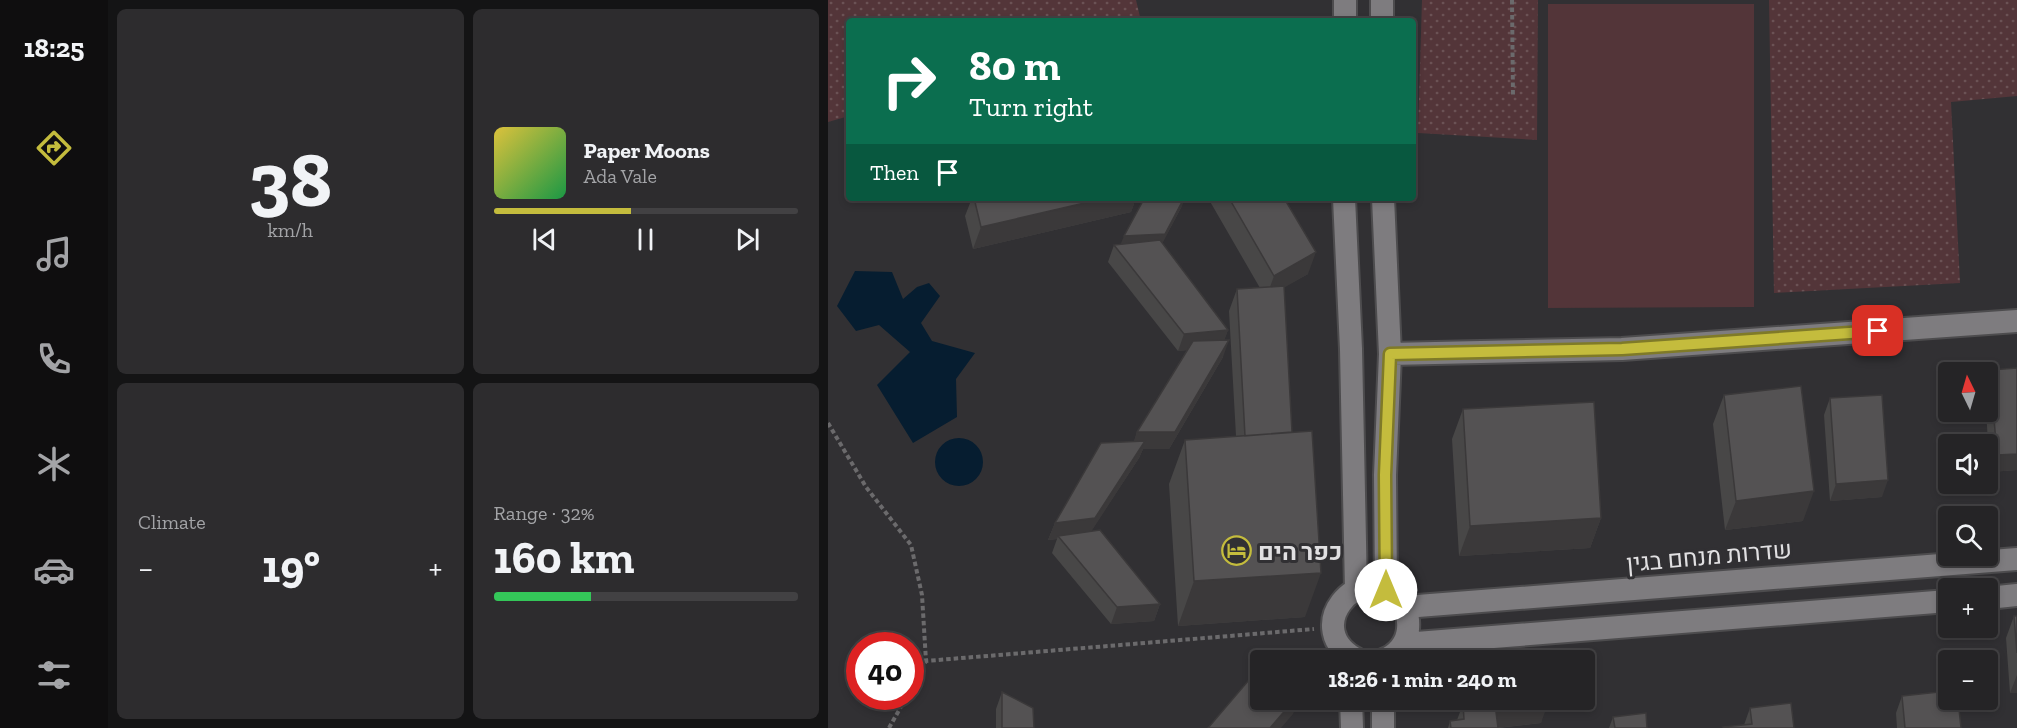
<!DOCTYPE html>
<html lang="en">
<head>
<meta charset="utf-8">
<style>
	body { margin:0; font-family:"Zilla Slab",Heebo,serif; background:#2d2c2e; color:#f1f3f6; height:100vh; display:flex; flex-direction:column; font-size:22px; white-space:nowrap }
	* { box-sizing:border-box; margin:0 }
	p { font-size:20px; color:#a3a4a7 }
	.icon { flex:none; width:33px; height:33px; fill:none; stroke:currentColor; stroke-width:2; stroke-linecap:round; stroke-linejoin:round }
	.map { position:relative; flex:1; overflow:hidden }
	.side { display:flex; flex-direction:column; gap:9px; padding:9px; background:#141415; width:720px }
	.side>* { flex:none }
	.guide { position:absolute; left:18px; top:18px; width:570px; height:183px; border-radius:6px; box-shadow:0 3px 9px #0003,0 0 0 2px #424143; background:#0b6e4f; color:#fff; overflow:hidden }
	.needle { width:39px; rotate:355deg }
	.buttons { position:absolute; left:1110px; top:362px; display:grid; gap:12px }
	.buttons a { display:grid; place-items:center; width:60px; height:60px; border-radius:6px; background:#252426; box-shadow:0 3px 9px #0003,0 0 0 2px #424143; font-size:30px }
	.speed { position:absolute; left:18px; top:632px; display:flex; gap:12px; font-size:30px; font-weight:700; text-align:center }
	.speed>* { display:grid; place-content:center; width:78px; height:78px; border-radius:50%; background:#252426; box-shadow:0 3px 9px #0003,0 0 0 2px #424143; line-height:1 }
	.speed .limit { border:9px solid #d22; background:#fff; color:#111 }
	.pin { position:absolute; display:grid; place-items:center; width:51px; height:51px; color:#fff; margin:-26px; border-radius:12px; box-shadow:0 3px 9px #0006 }
	.me { position:absolute; width:66px; margin:-33px; rotate:0deg; stroke-linejoin:round; filter:drop-shadow(0 0 4px #0008) }
	.turn { display:flex; align-items:center; gap:21px; height:126px; padding:0 24px; font-size:27px }
	.turn .icon { width:78px; height:78px; stroke-width:2.5 }
	.turn b { display:block; font-size:42px; line-height:51px }
	.then { display:flex; align-items:center; height:57px; padding:0 24px; background:#0003; gap:12px; font-size:22px }
	.big { font-size:45px; font-weight:700; line-height:1.1 }
	.side .card { flex:1; display:flex; flex-direction:column; justify-content:center; gap:9px; min-width:0; padding:0 21px; border-radius:9px; background:#2d2c2e }
	.side .dial { align-items:center; gap:0 }
	.dial b { font-size:78px; line-height:1 }
	.song { display:flex; align-items:center; gap:18px }
	.cover { width:72px; height:72px; border-radius:9px; background:linear-gradient(135deg,hsl(50 70% 55%),hsl(140 70% 35%)) }
	.played { height:6px; border-radius:3px; background:linear-gradient(90deg,#c4bc3d 45%,#424143 45%) }
	.keys { display:flex; justify-content:space-around; direction:ltr }
	.heat { display:flex; justify-content:space-between; align-items:center; font-size:33px; direction:ltr }
	.charge { height:9px; border-radius:4px; background:linear-gradient(90deg,#34c759 32%,#424143 0) }
	.side .tiles { flex:1; display:grid; gap:9px; grid-template-columns:repeat(2,1fr) }
	.trip { position:absolute; left:422px; top:650px; width:345px; height:60px; border-radius:6px; background:#252426; box-shadow:0 3px 9px #0003,0 0 0 2px #424143; font-weight:700; line-height:60px; text-align:center }
	main { display:flex; flex:1; min-height:0 }
	.tabs { display:flex; flex-direction:column; width:108px; justify-content:space-around; align-items:center; background:#0f0e0f; color:#a3a4a7 }
	.tabs .icon { width:42px; height:42px }
	.tabs .active { color:#c4bc3d }
	.tabs b { font-size:27px; color:#f1f3f6 }
	.map>svg:first-child { display:block }
</style>
</head>
<body>
<main>
<nav class="tabs">
<b>18:25</b>
<svg class="icon active" aria-label="directions" viewBox="0 0 24 24"><path d="M12 3l9 9-9 9-9-9zM9 14v-3h6M13 9l2 2-2 2"/></svg>
<svg class="icon" aria-label="music" viewBox="0 0 24 24"><path d="M9 18V5l10-2v13"/><circle cx="6" cy="18" r="3"/><circle cx="16" cy="16" r="3"/></svg>
<svg class="icon" aria-label="phone" viewBox="0 0 24 24"><path d="M5 4h4l2 5-3 2q2 4 5 5l2-3 5 2v4C11 20 4 13 5 4z"/></svg>
<svg class="icon" aria-label="climate" viewBox="0 0 24 24"><path d="M12 3v18M4 7l16 10M4 17L20 7"/></svg>
<svg class="icon" aria-label="car" viewBox="0 0 24 24"><path d="M5 17H2v-5l4-1 3-4h7l3 4 3 1v5h-3M9 17h6M6 11h13"/><circle cx="7" cy="17" r="2"/><circle cx="17" cy="17" r="2"/></svg>
<svg class="icon" aria-label="filters" viewBox="0 0 24 24"><path d="M4 7h16M4 17h16"/><circle cx="9" cy="7" r="2"/><circle cx="15" cy="17" r="2"/></svg>
</nav>
<section class="side">
<div class="tiles">
<div class="card dial"><b>38</b><p>km/h</p></div>
<div class="card">
<div class="song"><i class="cover"></i><div><b>Paper Moons</b><p>Ada Vale</p></div></div>
<div class="played"></div>
<div class="keys"><svg class="icon" aria-label="previous" viewBox="0 0 24 24"><path d="M18 5L8 12l10 7zM5 5v14"/></svg><svg class="icon" aria-label="pause" viewBox="0 0 24 24"><path d="M8 5v14M16 5v14"/></svg><svg class="icon" aria-label="next" viewBox="0 0 24 24"><path d="M6 5l10 7-10 7zM19 5v14"/></svg></div>
</div>
<div class="card"><p>Climate</p>
<div class="heat"><a>−</a><b class="big">19°</b><a>+</a></div>
</div>
<div class="card"><p>Range · 32%</p><b class="big">160 km</b><div class="charge"></div></div>
</div>
</section>
<div class="map">
<svg width="1189" height="728" viewBox="0 0 1189 728">
	<defs>
		<pattern id="grass-dots" width="8" height="8" patternUnits="userSpaceOnUse" patternTransform="scale(1.5)"><rect width="8" height="8" fill="#533539"/><path d="M2 2h.1M6 6h.1" fill="none" stroke="#6b5255" stroke-width="1.8" stroke-linecap="round"/></pattern>
	</defs>
	<rect width="100%" height="100%" fill="#313033"/>
	<path fill="url(#grass-dots)" d="M0,0H308L313,21H21V116L0,122Z
		M594,0H710L709,140L590,133Z
		M941,0H1189V96L1123,102L1132,283L946,293Z"/>
	<path fill="#533539" d="M720,4H926V307L720,308Z"/>
	<path fill="#061d30" d="M27,271L64,272L75,299L89,287L101,283L112,296L93,323L104,341L147,353L128,379L129,417L85,443L49,385L82,352L51,325L28,331L9,306Z
		M107 462a24 24 0 1 1 48 0a24 24 0 1 1-48 0Z"/>
	<g fill="none" stroke-linecap="round" stroke-linejoin="round">
		<defs>
			<path id="minor" d="M517,21V0
				M554,21V0
				M516,198L523,349L528,590
				M555,198L562,354L557,475L558,590
				M562,354L794,349L1189,321
				M1160,598L1189,595
				M577,607L1189,559
				M576,644L1120,601
				M530,660C470,630 532,557 570,599C578,607 581,618 580,629C579,643 569,655 555,660
				M523,699L524,728
				M555,728V699"/>
		</defs>
		<use href="#minor" stroke="#4d4c4e" stroke-width="26"/>
		<path stroke="#6b6a6c" stroke-width="4" stroke-dasharray="4.5 3" stroke-linecap="butt" d="M684,0L685,97
			M0,423L38,487L83,545L94,595L98,661
			M82,689L98,661L486,629
			M61,728L79,696"/>
		<use href="#minor" stroke="#7e7c7f" stroke-width="22"/>
	</g>
	<path fill="#484747" d="M144,198H308L303,212L145,249L137,216Z
		M380,198H456L480,274L456,287L464,432L477,617L350,626L341,484L357,440L408,436L401,311L409,289L432,288Z
		M354,206L334,243L400,330L396,340L395,357L341,449H315L311,458L263,531L332,604L326,621L283,624L224,553L229,539L220,540L227,523L306,442L309,432L359,350L350,351L280,262L286,245L293,244Z
		M1162,370L1189,470L1162,472L1158,411H1160V378Z
		M896,395L975,521L897,530L885,424Z
		M1002,398L1054,497L1002,501L996,415Z
		M635,409L773,518L762,548L631,556L624,439Z
		M1186,616H1189V693H1182L1178,638Z
		M174,692L206,728H168V709Z
		M1074,696L1133,728H1069L1068,713Z
		M640,699H718L713,723L670,728H620L622,721L629,720L635,704H641Z
		M922,708L966,728H895V727L916,725Z
		M785,717L819,728H781Z"/>
	<path fill="#3b393a" d="M278,198H308L303,212L145,249L153,227Z
		M357,198L354,206L333,246L291,248L296,236Z
		M488,252L480,274L438,298L446,276Z
		M400,330L394,347L350,351L356,334Z
		M401,340L395,357L341,449H315L311,458L261,535L230,536L229,539L220,540L227,523L303,449L309,432Z
		M1189,454V470L1162,472L1169,455Z
		M1060,480L1054,497L1002,501L1008,484Z
		M986,491L975,521L897,530L908,501Z
		M773,518L762,548L631,556L642,526Z
		M493,573L477,617L350,626L366,581Z
		M332,604L326,621L283,624L289,607Z
		M1189,675V693H1182Z
		M467,699H471L465,714L453,728H442Z
		M719,706L713,723L667,728L668,712Z"/>
	<path fill="#545253" stroke="#3b393a" stroke-width="1.5" d="M146,198H278L153,227Z
		M322,198H356L337,234L296,236L316,199Z
		M401,198H456L488,252L446,276Z
		M332,240L400,330L356,334L286,245Z
		M456,286L464,432L417,436L409,289Z
		M401,340L347,432H309L365,341Z
		M1189,368V454L1169,455L1162,370Z
		M973,386L986,491L908,501L896,395Z
		M1054,395L1060,480L1008,484L1002,398Z
		M766,402L773,518L642,526L635,409Z
		M484,431L493,573L366,581L357,440Z
		M317,441L267,518L227,523L273,443Z
		M272,530L332,604L289,607L230,536Z
		M1186,616H1189V653Z
		M432,667V699H467L442,728H380Z
		M1120,691V699H1130L1133,728H1077L1074,696Z
		M174,692L205,708L206,728H174Z
		M648,699H718L719,706L668,712L670,728H623L622,721L636,719L635,704L649,703Z
		M963,703L966,728H896L895,727L924,724L922,708Z
		M818,713L819,728H787L785,717Z"/>
	<g fill="none" stroke-linecap="round" stroke-linejoin="round">
		<defs>
			<path id="route" d="M558,590L557,475L562,354L794,349L1050,331"/>
		</defs>
		<use href="#route" stroke="#7f7a28" stroke-width="15"/>
		<use href="#route" stroke="#c4bc3d" stroke-width="10"/>
	</g>
	<defs>
		<symbol id="hotel-ring" viewBox="-11 -11 22 22"><circle r="9.5" fill="#313033" stroke="#c4bc3d" stroke-width="1.5"/><path d="M-6-4.5h1.5V1H6V5H4.5V3h-9V5H-6ZM-4 0a1.8 1.8 0 1 1 3.6 0ZM.5 0V-2.5h3Q6-2.5 6 0Z" fill="#c4bc3d"/></symbol>
	</defs>
	<g fill-rule="evenodd">
		<use href="#hotel-ring" x="392" y="534" width="33" height="33"/>
	</g>
	<g text-anchor="middle" dominant-baseline="central" stroke-width="6" stroke-linejoin="round" paint-order="stroke">
		<g font-size="24" font-weight="bold" fill="#e1e0e2" stroke="#313033" text-anchor="start">
			<text x="430" y="551">כפר הים</text>
		</g>
		<g font-size="24" fill="#e1e0e2" stroke="#313033">
			<text transform="translate(881 556) rotate(-5)">שדרות מנחם בגין</text>
		</g>
	</g>
</svg>
<div class="buttons">
<a><svg class="needle" viewBox="-14 -14 28 28"><path d="M0-13l5 13h-10z" fill="#e53935"/><path d="M0 13l5-13h-10z" fill="#a3a4a7"/></svg></a>
<a><svg class="icon" aria-label="sound" viewBox="0 0 24 24"><path d="M4 9h4l5-4v14l-5-4H4zM17 9q2 3 0 6"/></svg></a>
<a><svg class="icon" aria-label="search" viewBox="0 0 24 24"><circle cx="10" cy="10" r="6"/><path d="M15 15l6 6"/></svg></a>
<a>+</a>
<a>−</a>
</div>
<div class="speed"><div class="limit">40</div></div>
<div class="pin" style="left:1050px;top:331px;background:#d93025"><svg class="icon" aria-label="arrive" viewBox="0 0 24 24"><path d="M6 21V4h12l-3 4 3 4H6"/></svg></div>
<svg class="me" style="left:558px;top:590px" viewBox="-20 -20 40 40"><circle r="19" fill="#fff"/><path d="M0-13L10 11 0 6-10 11z" fill="#c4bc3d"/></svg>
<div class="trip">18:26 · 1 min · 240 m</div>
<div class="guide">
<div class="turn"><svg class="icon" aria-label="right" viewBox="0 0 24 24"><path d="M7 20v-9h11M14 6l5 5-5 5"/></svg><div><b>80 m</b>Turn right</div></div>
<div class="then">Then<svg class="icon" aria-label="arrive" viewBox="0 0 24 24"><path d="M6 21V4h12l-3 4 3 4H6"/></svg></div>
</div>
</div>
</main>
</body>
</html>
